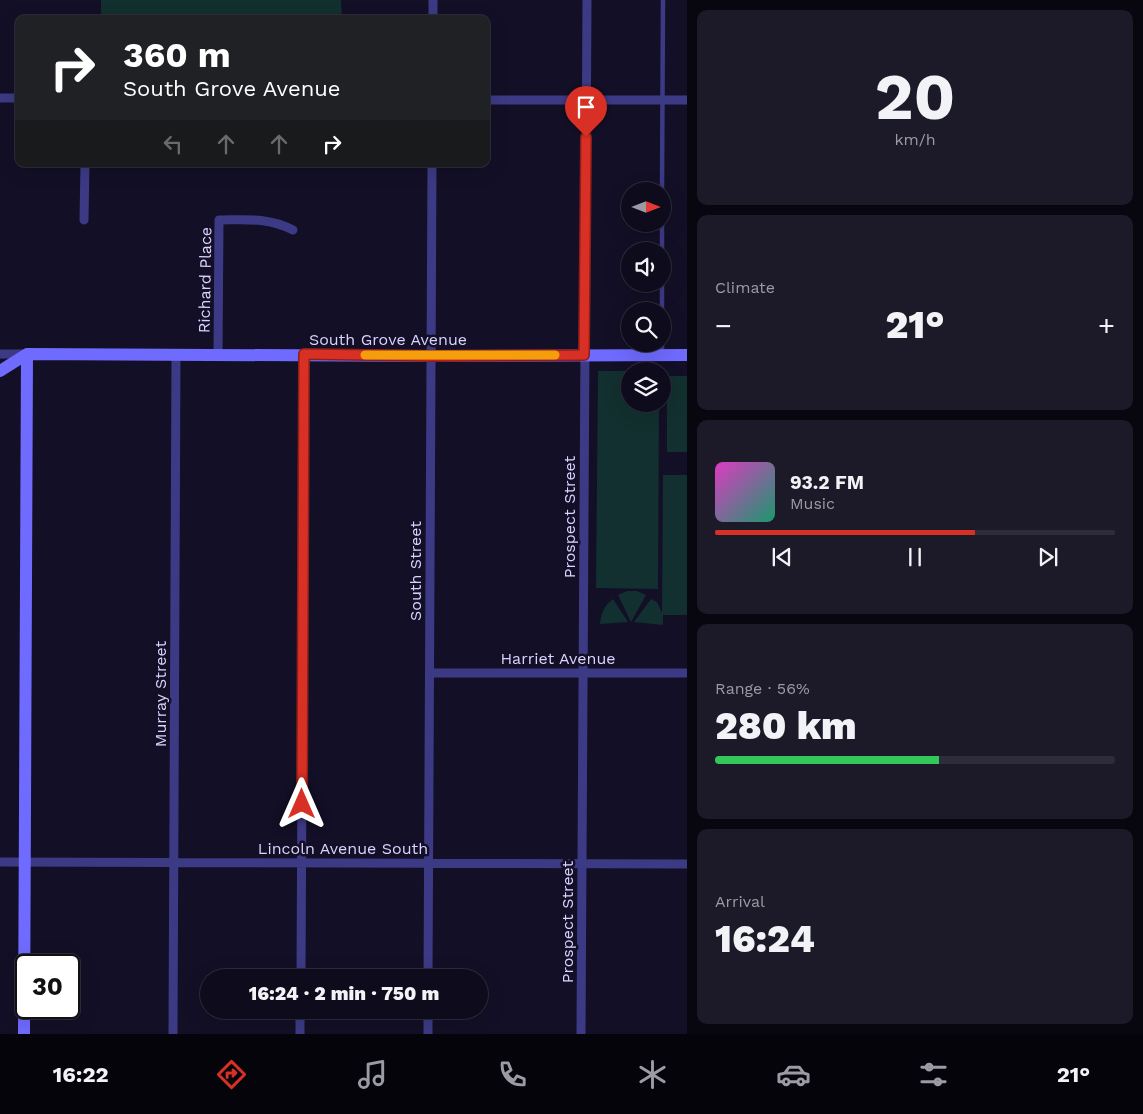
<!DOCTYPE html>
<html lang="en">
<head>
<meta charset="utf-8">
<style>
	body { margin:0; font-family:"Work Sans",sans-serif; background:#1c1929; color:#f1f3f6; height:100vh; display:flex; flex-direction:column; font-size:19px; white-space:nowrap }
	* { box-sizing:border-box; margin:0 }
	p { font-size:16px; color:#9b9ba3 }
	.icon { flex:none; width:28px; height:28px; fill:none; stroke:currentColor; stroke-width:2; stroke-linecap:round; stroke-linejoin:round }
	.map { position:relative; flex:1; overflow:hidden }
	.side { display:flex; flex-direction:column; gap:10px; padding:10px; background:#08060f; width:456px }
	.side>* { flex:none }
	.hud { position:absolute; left:15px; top:15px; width:475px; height:152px; border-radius:10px; box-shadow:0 5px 20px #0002,0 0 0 1px #2e2b3b; background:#202124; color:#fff; overflow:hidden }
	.needle { width:32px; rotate:90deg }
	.fabs { position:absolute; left:621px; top:182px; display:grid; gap:10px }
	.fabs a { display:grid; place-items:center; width:50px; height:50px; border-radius:50%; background:#0e0b1c; box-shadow:0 5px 20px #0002,0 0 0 1px #2e2b3b; font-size:25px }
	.speed { position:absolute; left:15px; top:954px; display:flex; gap:10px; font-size:25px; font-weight:700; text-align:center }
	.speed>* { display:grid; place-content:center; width:65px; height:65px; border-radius:50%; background:#0e0b1c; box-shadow:0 5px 20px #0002,0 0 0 1px #2e2b3b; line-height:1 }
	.speed .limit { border:2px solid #111; border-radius:8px; background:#fff; color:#111 }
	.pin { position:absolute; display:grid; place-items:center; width:42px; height:42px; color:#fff; margin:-51px -21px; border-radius:50% 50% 50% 0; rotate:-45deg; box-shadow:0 0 5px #0007 }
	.pin .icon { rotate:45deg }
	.me { position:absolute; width:55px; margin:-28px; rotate:0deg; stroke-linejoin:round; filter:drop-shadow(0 0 4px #0008) }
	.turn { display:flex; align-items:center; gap:18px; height:105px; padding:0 25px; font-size:22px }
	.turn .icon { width:65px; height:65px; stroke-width:2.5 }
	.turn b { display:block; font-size:35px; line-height:42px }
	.lanes { display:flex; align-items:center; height:48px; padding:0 25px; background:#0003; justify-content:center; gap:25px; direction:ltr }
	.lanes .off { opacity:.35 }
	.big { font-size:38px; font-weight:800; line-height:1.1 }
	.side .tile { flex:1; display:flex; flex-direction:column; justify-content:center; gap:8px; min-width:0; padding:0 18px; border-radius:10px; background:#1c1929 }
	.side .dial { align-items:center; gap:0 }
	.dial b { font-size:65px; line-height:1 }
	.song { display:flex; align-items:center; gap:15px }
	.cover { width:60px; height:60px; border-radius:8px; background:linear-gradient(135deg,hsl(310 70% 55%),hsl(160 70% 35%)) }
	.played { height:5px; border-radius:2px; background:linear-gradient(90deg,#d93025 65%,#2e2b3b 65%) }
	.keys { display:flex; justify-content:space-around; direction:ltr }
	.heat { display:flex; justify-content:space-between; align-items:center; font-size:28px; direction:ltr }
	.charge { height:8px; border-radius:4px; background:linear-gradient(90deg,#34c759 56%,#2e2b3b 0) }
	.trip { position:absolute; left:200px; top:969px; width:288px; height:50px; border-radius:25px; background:#0e0b1c; box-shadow:0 5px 20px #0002,0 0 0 1px #2e2b3b; font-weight:800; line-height:50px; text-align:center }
	.tabs { display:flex; height:80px; justify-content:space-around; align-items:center; background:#06040b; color:#9b9ba3 }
	.tabs .icon { width:35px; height:35px }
	.tabs .current { color:#d93025 }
	.tabs b { font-size:22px; color:#f1f3f6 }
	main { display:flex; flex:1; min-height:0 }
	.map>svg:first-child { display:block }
</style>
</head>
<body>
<main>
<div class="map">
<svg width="687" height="1034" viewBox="0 0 687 1034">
	<rect width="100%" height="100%" fill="#130f26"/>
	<path fill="#12302f" d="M101,0H341L342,19H101Z
		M598,371H630V404H659L658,589L596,588Z
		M667,376H687V452H667Z
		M663,475H687V615H663V625L634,622L651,599L657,602L662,613Z
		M627,591H637L646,595L631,622L618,595Z
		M613,599L628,622L600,624C601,613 604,606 613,599Z"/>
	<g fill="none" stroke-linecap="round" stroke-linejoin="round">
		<path stroke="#3d3a85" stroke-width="4.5" d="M662,191L663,0
			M662,224V251
			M662,284V311
			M662,344V355"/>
		<path stroke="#3d3a85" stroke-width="9" d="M433,19V0
			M0,98H19
			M486,100H687
			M84,220L85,164
			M0,354H27
			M218,354L219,220C246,220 268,217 293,230
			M430,673H687
			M0,862L687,864
			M301,978L304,354
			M428,978L432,164
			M173,1034L176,354
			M300,1034V1010
			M428,1034V1010
			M581,1034L587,0"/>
		<path stroke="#6f6bff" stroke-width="12" d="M27,354L431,356L687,355
			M0,371L27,354
			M24,1034L27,354"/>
	</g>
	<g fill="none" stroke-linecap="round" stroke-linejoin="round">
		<defs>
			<path id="route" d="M302,804L304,354L431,356L584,355L586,137"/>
		</defs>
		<use href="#route" stroke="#8d1f18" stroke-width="12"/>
		<use href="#route" stroke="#d93025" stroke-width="9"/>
		<path stroke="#f59e0b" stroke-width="9" d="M365,355H555"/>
	</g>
	<g text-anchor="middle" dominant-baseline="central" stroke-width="5" stroke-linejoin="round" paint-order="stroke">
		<g font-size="16" fill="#d9d4ff" stroke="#130f26">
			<text transform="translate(205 280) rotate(-89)">Richard Place</text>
			<text x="388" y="339">South Grove Avenue</text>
			<text transform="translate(569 517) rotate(-90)">Prospect Street</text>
			<text transform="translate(415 571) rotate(-90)">South Street</text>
			<text x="558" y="658">Harriet Avenue</text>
			<text transform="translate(160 694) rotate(-90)">Murray Street</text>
			<text x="343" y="848">Lincoln Avenue South</text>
			<text transform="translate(567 922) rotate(-90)">Prospect Street</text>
		</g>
	</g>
</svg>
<div class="fabs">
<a><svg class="needle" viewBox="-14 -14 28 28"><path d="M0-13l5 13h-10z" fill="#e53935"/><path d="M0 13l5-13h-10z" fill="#9b9ba3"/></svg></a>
<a><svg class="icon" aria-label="sound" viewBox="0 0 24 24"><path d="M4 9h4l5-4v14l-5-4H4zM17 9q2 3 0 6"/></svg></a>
<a><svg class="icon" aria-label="search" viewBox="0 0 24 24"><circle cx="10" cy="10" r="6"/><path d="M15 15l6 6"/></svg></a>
<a><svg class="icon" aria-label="layers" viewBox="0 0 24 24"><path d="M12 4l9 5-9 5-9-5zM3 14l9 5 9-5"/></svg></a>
</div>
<div class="speed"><div class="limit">30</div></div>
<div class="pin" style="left:586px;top:137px;background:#d93025"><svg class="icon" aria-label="arrive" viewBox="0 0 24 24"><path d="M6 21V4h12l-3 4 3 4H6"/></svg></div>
<svg class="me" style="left:302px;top:804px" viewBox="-20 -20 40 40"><path d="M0-17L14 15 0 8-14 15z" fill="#d93025" stroke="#fff" stroke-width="4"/></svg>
<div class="trip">16:24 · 2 min · 750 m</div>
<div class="hud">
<div class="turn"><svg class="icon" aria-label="right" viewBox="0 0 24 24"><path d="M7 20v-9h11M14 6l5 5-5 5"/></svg><div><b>360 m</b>South Grove Avenue</div></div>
<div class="lanes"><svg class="icon off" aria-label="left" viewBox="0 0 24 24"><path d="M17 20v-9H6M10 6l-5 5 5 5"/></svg><svg class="icon off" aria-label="ahead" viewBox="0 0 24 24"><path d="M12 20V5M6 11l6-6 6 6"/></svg><svg class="icon off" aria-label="ahead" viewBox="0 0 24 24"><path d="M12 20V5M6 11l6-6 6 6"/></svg><svg class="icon" aria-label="right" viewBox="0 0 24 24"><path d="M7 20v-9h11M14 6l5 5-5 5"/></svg></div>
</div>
</div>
<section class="side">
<div class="tile dial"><b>20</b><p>km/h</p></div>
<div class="tile"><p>Climate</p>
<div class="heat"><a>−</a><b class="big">21°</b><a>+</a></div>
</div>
<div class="tile">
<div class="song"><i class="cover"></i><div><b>93.2 FM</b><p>Music</p></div></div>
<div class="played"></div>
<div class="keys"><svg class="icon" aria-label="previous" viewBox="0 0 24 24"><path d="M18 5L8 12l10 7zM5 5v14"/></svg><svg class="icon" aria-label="pause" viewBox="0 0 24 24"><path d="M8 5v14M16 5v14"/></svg><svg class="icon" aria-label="next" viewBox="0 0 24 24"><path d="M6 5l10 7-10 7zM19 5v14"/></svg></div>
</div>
<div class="tile"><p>Range · 56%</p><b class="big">280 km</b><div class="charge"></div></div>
<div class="tile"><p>Arrival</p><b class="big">16:24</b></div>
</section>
</main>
<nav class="tabs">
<b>16:22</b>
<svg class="icon current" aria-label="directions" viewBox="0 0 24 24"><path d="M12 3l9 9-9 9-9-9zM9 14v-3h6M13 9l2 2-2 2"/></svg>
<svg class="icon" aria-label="music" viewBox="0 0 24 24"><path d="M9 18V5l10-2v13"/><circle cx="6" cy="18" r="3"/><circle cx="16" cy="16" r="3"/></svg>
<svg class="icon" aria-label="phone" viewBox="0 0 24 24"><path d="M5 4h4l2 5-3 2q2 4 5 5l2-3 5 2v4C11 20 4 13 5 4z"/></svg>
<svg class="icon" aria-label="climate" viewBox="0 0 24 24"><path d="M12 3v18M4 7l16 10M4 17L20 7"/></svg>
<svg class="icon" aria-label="car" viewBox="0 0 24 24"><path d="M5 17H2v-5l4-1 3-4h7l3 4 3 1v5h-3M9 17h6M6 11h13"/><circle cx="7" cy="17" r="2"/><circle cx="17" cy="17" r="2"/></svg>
<svg class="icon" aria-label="filters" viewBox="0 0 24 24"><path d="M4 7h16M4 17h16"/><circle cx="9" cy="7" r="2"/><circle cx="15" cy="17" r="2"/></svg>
<b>21°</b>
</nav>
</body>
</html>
